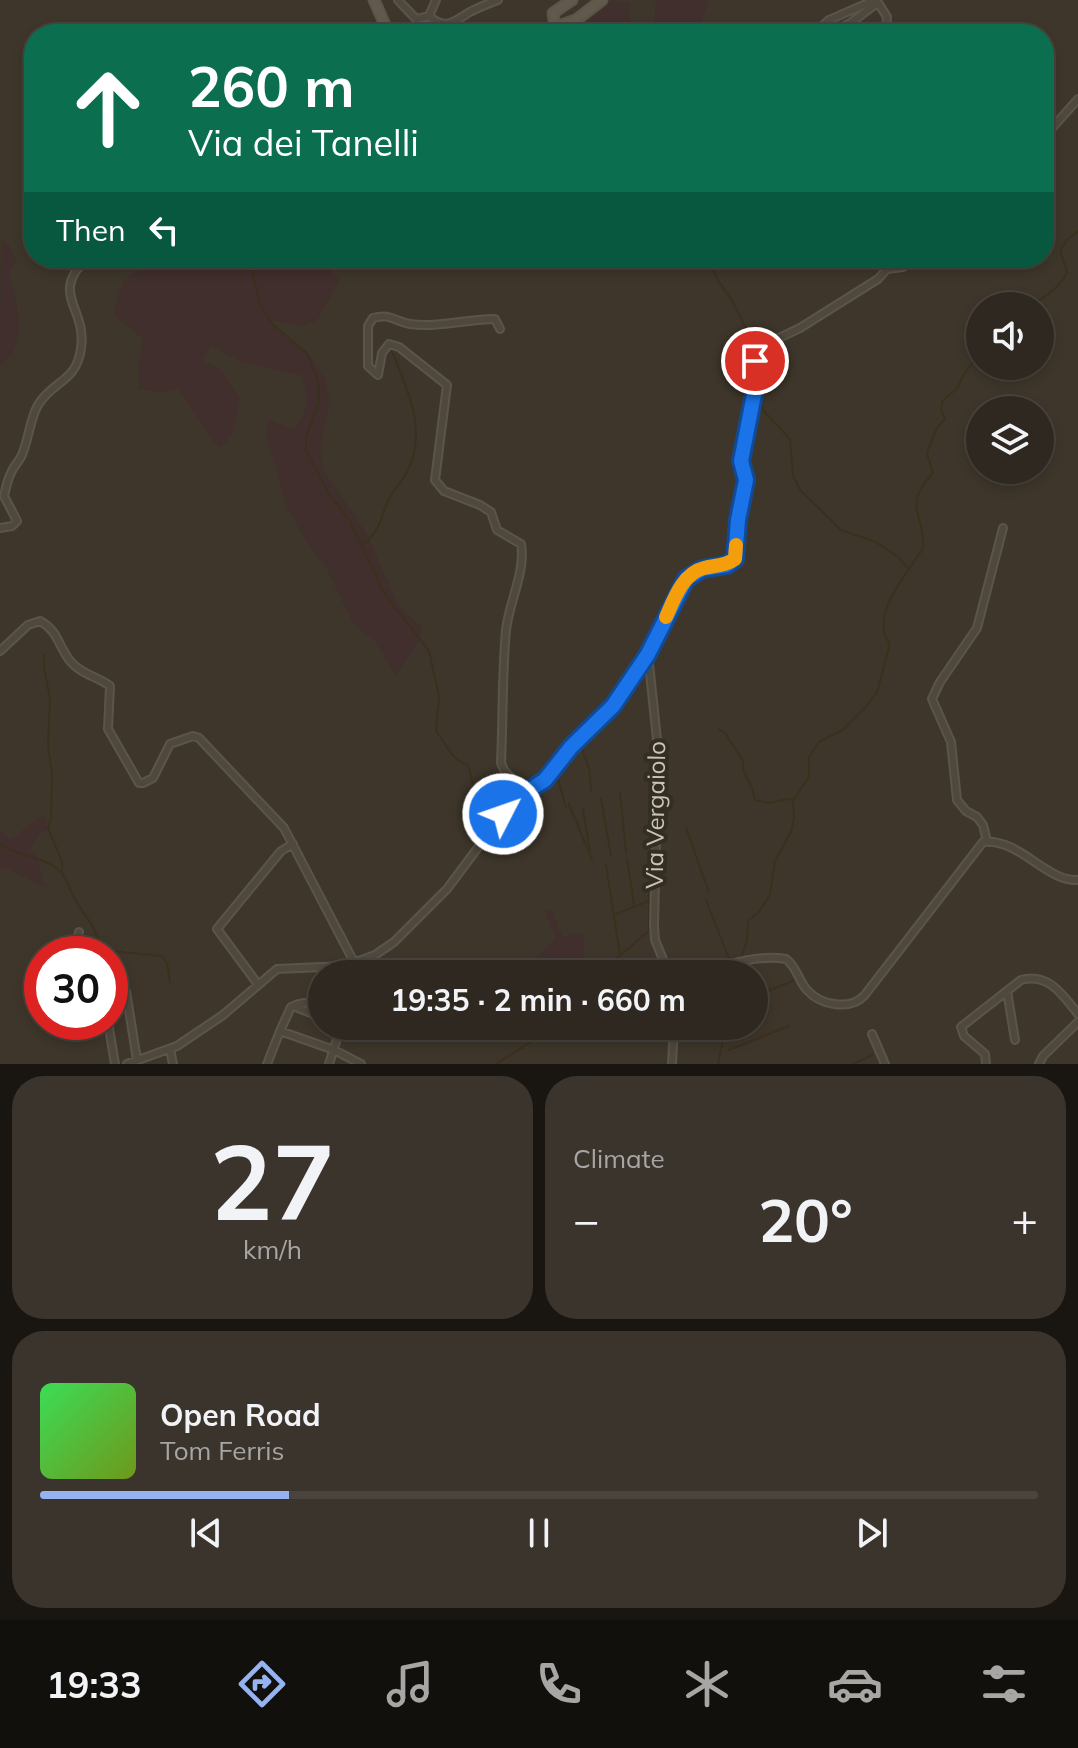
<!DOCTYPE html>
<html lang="en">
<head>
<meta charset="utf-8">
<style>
	body { margin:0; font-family:Mulish,sans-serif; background:#3a342d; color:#f1f3f6; height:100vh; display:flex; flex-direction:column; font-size:30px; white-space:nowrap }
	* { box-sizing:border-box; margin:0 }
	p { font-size:26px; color:#a7a6a5 }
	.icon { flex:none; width:44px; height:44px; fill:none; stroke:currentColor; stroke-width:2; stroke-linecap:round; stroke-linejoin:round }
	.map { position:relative; height:1064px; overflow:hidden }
	.drawer { display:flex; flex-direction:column; gap:12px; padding:12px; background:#191612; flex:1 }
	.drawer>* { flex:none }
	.guide { position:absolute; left:24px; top:24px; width:1030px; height:244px; border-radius:32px; box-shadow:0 4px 12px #0003,0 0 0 2px #49443e; background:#0b6e4f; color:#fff; overflow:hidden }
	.fabs { position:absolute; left:966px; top:292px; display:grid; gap:16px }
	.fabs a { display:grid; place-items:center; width:88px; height:88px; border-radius:50%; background:#2e2820; box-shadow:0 4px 12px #0003,0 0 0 2px #49443e; font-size:40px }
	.speed { position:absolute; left:24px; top:936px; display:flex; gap:16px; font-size:40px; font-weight:700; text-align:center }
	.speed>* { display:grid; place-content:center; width:104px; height:104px; border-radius:50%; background:#2e2820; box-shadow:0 4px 12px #0003,0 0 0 2px #49443e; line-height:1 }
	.speed .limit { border:12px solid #d22; background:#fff; color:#111 }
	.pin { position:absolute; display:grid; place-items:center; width:68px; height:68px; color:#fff; margin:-34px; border:4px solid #fff; border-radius:50%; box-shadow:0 2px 8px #0007 }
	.me { position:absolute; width:88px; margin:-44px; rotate:49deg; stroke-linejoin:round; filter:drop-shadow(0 0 6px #0008) }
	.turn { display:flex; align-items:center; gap:28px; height:168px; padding:0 32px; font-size:36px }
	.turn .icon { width:104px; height:104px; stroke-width:2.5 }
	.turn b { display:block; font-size:56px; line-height:68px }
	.then { display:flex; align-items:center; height:76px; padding:0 32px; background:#0003; gap:16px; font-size:30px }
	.big { font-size:60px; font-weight:700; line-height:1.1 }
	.drawer .widget { flex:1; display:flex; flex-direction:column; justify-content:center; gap:12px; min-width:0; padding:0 28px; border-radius:32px; background:#3a342d }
	.drawer .dial { align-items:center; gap:0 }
	.dial b { font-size:104px; line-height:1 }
	.song { display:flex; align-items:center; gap:24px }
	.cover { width:96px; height:96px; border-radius:12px; background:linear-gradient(135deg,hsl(130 70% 55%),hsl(80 70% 35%)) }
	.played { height:8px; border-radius:4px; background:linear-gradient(90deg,#95b2f1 25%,#49443e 25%) }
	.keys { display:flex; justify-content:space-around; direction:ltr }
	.heat { display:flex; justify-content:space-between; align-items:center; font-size:44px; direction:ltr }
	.drawer .tiles { flex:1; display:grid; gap:12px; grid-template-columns:1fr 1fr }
	.widget:last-child { grid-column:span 2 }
	.trip { position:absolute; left:308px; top:960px; width:460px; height:80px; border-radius:40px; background:#2e2820; box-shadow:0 4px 12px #0003,0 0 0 2px #49443e; font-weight:700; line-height:80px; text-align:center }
	.menu { display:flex; height:128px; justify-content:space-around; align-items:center; background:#12100d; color:#a7a6a5 }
	.menu .icon { width:56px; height:56px }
	.menu .on { color:#95b2f1 }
	.menu b { font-size:36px; color:#f1f3f6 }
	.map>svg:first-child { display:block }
</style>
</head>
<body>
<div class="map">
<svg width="1078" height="1064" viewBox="0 0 1078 1064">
	<rect width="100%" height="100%" fill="#3e362a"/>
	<path fill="#402f2c" d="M614,0L630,3L629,17L634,34H573Z
		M656,0H710L701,22V34H648L654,25Z
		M1,238L8,244L17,260L9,274C17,304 30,345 0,366Z
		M180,258H318L340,280L317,320L302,326L270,320L279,333L310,355L325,380L330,400L320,448L324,471L366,533L397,603L422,628L419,641L396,675L375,641L353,623L327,569L307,542L287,507L267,437L268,419L294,430C309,408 310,400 301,375L242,362L211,346L202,360L223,371L240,399L232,435L221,447L211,439L177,388L163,392L139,389V362L143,339L114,315C117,305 118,292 123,284C132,266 165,268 180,258Z
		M43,816L51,827L39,834L29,850L37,857L45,887L8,869L0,868V830L10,840Z
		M551,909L563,937L583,933L585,974H551L538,956L556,939L545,911Z"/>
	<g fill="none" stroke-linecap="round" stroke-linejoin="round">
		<path stroke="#3b301e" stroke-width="2" d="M249,258L260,304L273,325L307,353L318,382L319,402L306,437V450L330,496L350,521L384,593L429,651L439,696L436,731C445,743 453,761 468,765L477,799L494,813
			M708,258L717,279L733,302L745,327L751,350
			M1025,306C1040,302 1061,287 1067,272L1060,250L1068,239L1078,231
			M757,354L763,391L762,409L790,439L793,475L800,490L841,530L876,542L898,557L908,568
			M363,545C383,527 379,519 390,497C395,488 403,481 407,472C429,429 406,387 390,347
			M44,655V667L50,699L48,745L52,774L51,818L48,829L62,861V871
			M719,729L725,733L743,761V770L752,788L755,800L768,803L794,798
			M582,749L589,768L591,790
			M557,775L566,808
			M620,793L626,853
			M601,799L611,856
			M569,804L592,860
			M583,809L590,852
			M686,828L709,892
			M0,844C16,855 36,856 52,865C68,874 67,887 76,901C86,918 98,929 101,950L162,956L167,963L170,982
			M627,859L634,904
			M606,865L620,955
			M706,900L729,959
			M614,915L648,901
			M741,958L747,941L748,921L760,911L770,894L775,861L791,832L794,818L793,801L809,777V757L819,742L844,729L865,708L877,692L890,644C867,615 910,571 923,548C925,511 901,508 933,473L927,454L929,447L937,428L945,419L941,410L942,402L958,387L965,372L980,355
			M742,966L768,961
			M598,974L649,931V853
			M737,974L740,964
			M805,992L819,1005
			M754,997L795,980
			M729,1050L789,1026
			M496,1064L532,1041L549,1026
			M718,1064L726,1026
			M854,1064L872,1055"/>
		<defs>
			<path id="street" d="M398,0L416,19L429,16
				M877,1L887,17L886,34
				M429,16C444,30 453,23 468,13C477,8 487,4 498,0
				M429,16L436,0
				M814,34L829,20L875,0
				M829,34L852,22L877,3
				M1044,137L1078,99
				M887,269L903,267L917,258
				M500,329L495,319C467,319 437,328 410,324C394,321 390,313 373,318L368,326V366L378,375L382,353L389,344L399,347L447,385L435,480L444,491L480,505L491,512L497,530L521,544C526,571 509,602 506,630C502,674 503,719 501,763L504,770L525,793
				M0,528L12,526L17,521L4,496C6,489 7,480 11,473C14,465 21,460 23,452C29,437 30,419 38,405C52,381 77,382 81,348C87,307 49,295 87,258
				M0,651L28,625L40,621C58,630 59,648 71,662C81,674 98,677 110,686L108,729L139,783H143L153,778L170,744L193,736L199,738L284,828L355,964
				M648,654L658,749L654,925L655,940L669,974
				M987,841L983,825L977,817L966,811L957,800L951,742L932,699L940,682L977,628L1003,528
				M73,954L79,932
				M358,974L363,960
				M708,974C729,962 762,955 786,959C797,967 798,980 807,990C821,1006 850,1010 864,996L983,842C1020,838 1046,882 1078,880
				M257,983L217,929L281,851L293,844
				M126,991L137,1060
				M1007,991L1015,1040
				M108,1022L115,1064
				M280,1031L291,1007C298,1003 310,1000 316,1007L311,1013L293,1006
				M872,1034L885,1064
				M170,1049L173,1064
				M127,1064L177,1046L223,1015L277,969L345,966L375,955L394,942L447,889L503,814L525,793L545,780L571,747L613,706L648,654L686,579L702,569L727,565L735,559L738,520L746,480L741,461L756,384L755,347L757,340L779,338L800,328L878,279L887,269L889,258
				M267,1064L280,1031L334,1050L361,1064
				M329,1064L341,1026
				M672,1064L674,1026
				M986,1064L985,1054L964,1036L961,1027L1021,980C1048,972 1063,995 1078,1014
				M1039,1064L1043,1056L1078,1022"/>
			<path id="secondary" d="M374,0L389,34
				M555,28L553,13L572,0
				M535,34L576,20L602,0"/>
		</defs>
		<use href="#street" stroke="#5b544a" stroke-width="10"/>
		<use href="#secondary" stroke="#5b544a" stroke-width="13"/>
		<use href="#street" stroke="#4f483d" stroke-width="6"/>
		<use href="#secondary" stroke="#615a4c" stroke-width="9"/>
	</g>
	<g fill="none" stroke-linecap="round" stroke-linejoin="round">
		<defs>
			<path id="route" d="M503,814L525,793L545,780L571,747L613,706L648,654L686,579L702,569L727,565L735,559L738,520L746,480L741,461L756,384L755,361"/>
		</defs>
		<use href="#route" stroke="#114b97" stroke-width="20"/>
		<use href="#route" stroke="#1a73e8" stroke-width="14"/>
		<path stroke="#f59e0b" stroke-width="14" d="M666,617C674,599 683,573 704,568C716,565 725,566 735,559L736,545"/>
	</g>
	<g text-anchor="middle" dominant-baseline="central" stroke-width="8" stroke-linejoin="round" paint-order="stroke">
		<g font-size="24" fill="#c9c4ba" stroke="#342d22">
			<text transform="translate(655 815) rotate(-89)">Via Vergaiolo</text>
		</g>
	</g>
</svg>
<div class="fabs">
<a><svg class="icon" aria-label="sound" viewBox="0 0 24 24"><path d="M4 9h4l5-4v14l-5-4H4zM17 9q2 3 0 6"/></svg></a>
<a><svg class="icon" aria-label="layers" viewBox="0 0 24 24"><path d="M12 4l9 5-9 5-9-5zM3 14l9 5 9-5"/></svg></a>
</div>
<div class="speed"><div class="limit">30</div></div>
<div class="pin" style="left:755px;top:361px;background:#d93025"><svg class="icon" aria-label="arrive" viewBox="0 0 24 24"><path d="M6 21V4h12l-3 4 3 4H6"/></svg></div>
<svg class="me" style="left:503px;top:814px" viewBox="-20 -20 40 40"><circle r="17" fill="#1a73e8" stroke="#fff" stroke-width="3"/><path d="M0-11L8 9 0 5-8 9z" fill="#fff"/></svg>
<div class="trip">19:35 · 2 min · 660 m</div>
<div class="guide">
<div class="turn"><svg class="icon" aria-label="ahead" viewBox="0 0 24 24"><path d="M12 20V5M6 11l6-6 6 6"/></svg><div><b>260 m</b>Via dei Tanelli</div></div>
<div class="then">Then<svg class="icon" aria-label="left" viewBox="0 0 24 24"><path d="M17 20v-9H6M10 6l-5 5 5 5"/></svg></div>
</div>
</div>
<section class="drawer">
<div class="tiles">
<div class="widget dial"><b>27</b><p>km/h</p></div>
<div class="widget"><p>Climate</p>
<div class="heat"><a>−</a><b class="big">20°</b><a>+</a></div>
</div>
<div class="widget">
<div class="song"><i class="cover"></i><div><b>Open Road</b><p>Tom Ferris</p></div></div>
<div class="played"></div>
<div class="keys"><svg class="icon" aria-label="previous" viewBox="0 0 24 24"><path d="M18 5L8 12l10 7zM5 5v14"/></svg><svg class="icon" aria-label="pause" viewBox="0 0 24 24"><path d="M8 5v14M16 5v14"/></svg><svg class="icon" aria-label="next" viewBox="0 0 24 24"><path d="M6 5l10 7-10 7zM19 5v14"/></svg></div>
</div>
</div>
</section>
<nav class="menu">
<b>19:33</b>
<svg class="icon on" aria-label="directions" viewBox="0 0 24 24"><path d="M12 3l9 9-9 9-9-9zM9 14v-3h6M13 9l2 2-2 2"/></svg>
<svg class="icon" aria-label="music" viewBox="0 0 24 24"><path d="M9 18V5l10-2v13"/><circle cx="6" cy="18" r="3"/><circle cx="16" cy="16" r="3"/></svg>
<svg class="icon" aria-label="phone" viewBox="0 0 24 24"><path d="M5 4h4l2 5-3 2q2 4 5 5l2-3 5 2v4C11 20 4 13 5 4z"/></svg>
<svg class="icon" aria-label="climate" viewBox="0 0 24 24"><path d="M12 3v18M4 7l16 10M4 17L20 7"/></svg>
<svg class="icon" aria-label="car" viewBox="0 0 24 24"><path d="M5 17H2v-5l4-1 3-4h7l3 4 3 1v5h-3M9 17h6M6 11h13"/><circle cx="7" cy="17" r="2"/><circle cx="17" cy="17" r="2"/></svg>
<svg class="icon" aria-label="filters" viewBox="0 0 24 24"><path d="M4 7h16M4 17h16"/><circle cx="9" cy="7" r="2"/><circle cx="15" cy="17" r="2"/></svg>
</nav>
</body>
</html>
